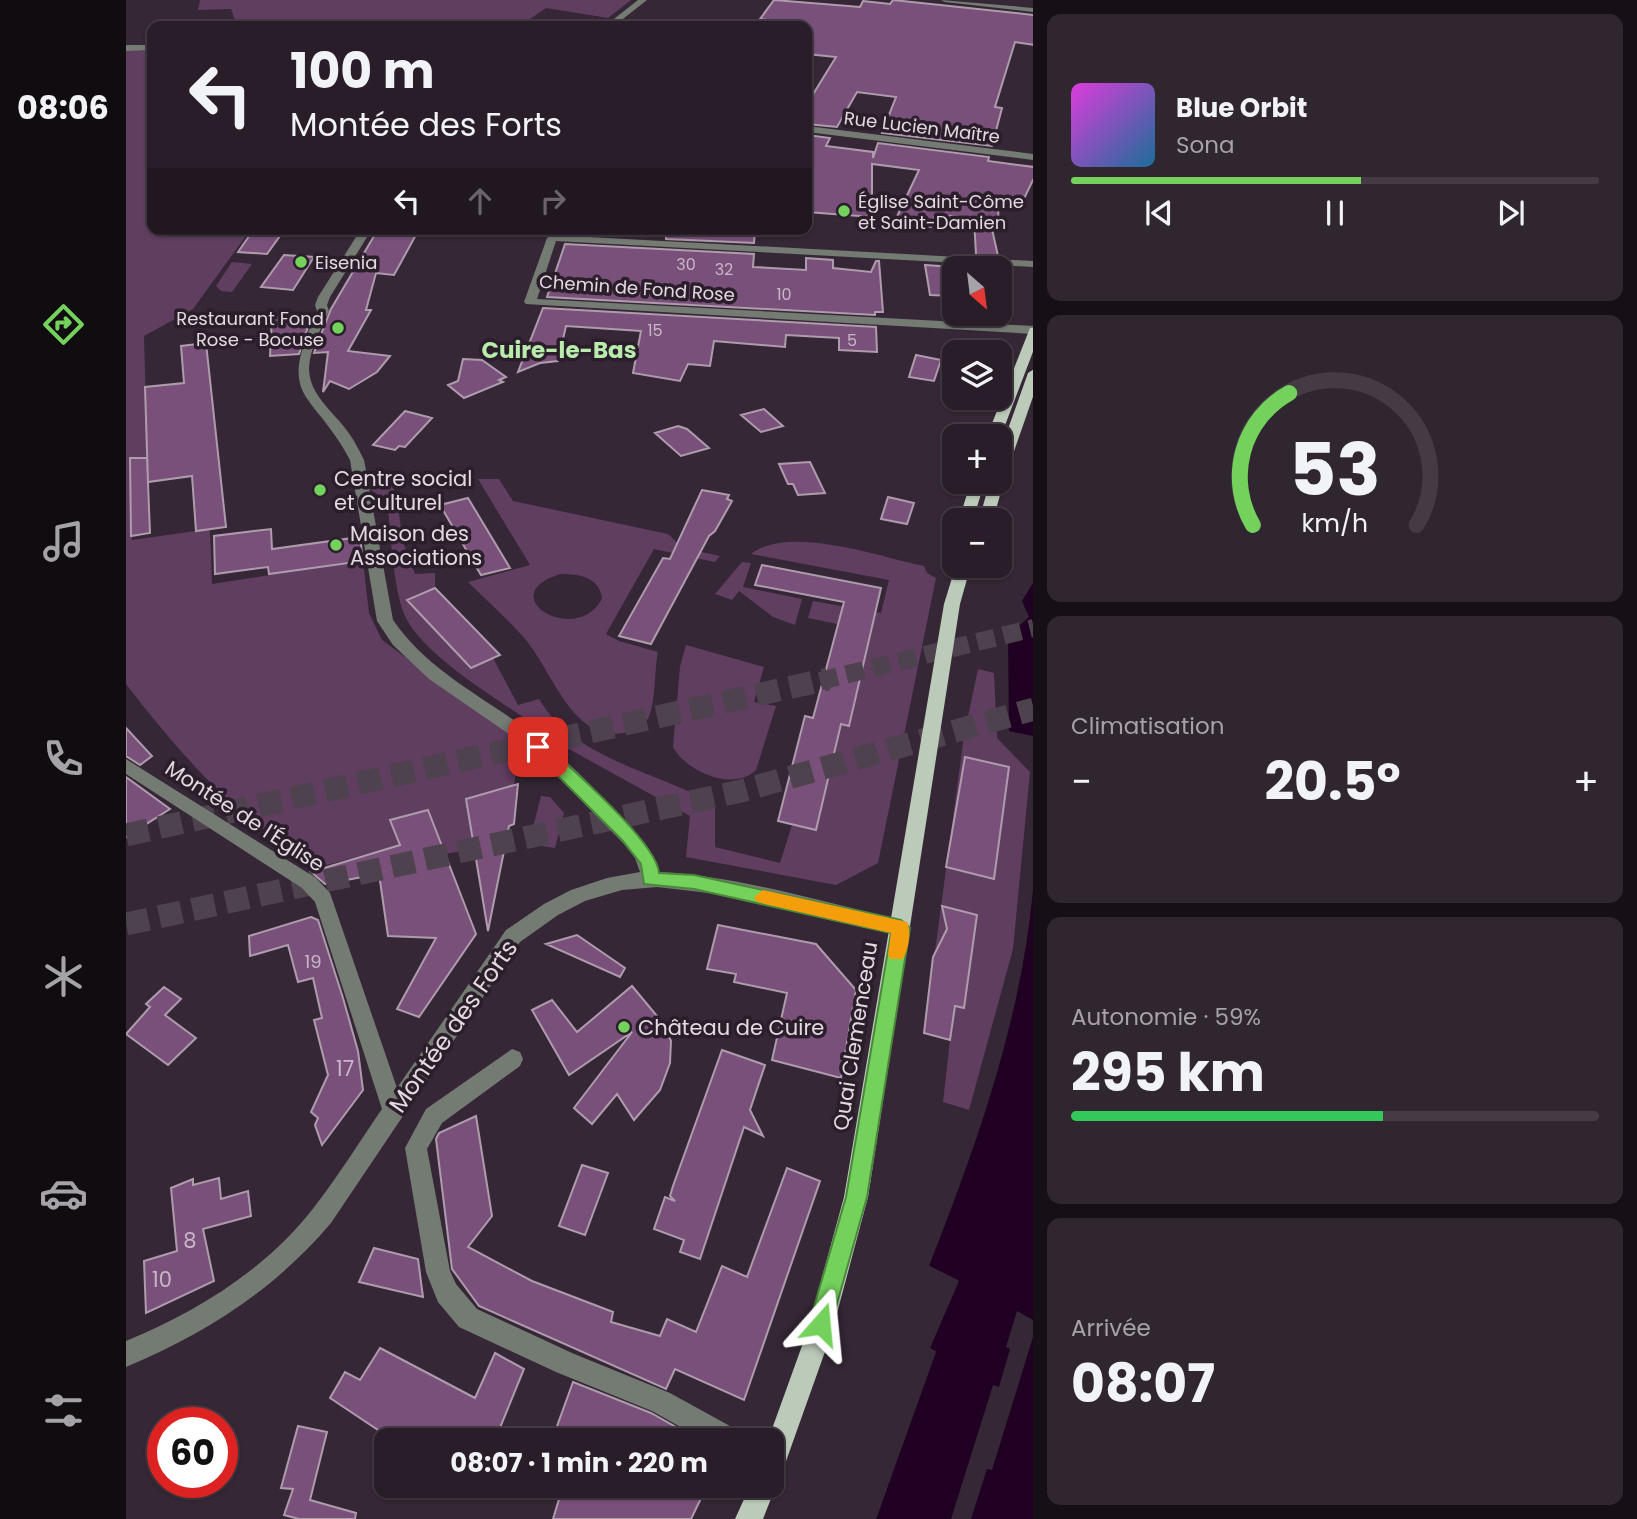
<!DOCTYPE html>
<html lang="fr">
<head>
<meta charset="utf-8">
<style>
	body { margin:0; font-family:Poppins,sans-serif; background:#302630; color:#f1f3f6; height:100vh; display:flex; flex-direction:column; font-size:26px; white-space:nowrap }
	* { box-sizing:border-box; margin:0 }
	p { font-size:23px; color:#a5a2a8 }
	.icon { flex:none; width:38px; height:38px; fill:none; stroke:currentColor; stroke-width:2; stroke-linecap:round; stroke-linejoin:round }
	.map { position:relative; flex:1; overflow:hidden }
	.side { display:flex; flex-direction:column; gap:14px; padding:14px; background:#161016; width:604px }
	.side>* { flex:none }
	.guide { position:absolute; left:21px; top:21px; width:665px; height:214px; border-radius:14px; box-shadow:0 2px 5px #0004,0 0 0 2px #443b45; background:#281d28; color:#f1f3f6; overflow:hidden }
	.needle { width:46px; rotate:152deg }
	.tools { position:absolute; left:816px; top:256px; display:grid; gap:14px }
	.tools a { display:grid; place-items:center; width:70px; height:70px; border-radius:14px; background:#281d28; box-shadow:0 2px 5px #0004,0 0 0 2px #443b45; font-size:35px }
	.speed { position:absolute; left:21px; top:1407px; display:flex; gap:14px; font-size:35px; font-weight:700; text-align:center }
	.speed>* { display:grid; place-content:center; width:91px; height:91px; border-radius:50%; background:#281d28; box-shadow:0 2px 5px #0004,0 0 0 2px #443b45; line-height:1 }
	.speed .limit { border:10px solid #d22; background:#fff; color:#111 }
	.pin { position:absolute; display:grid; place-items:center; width:60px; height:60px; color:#fff; margin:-30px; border-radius:14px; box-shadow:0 4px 10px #0006 }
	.me { position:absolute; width:77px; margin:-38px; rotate:18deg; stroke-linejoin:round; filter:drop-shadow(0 0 5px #0008) }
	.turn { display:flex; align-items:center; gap:24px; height:147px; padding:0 28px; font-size:32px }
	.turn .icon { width:91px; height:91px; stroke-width:2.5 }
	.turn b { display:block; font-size:49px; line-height:60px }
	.lanes { display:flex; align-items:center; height:66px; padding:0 28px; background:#0003; justify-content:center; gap:35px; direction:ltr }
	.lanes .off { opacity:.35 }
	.big { font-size:52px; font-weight:700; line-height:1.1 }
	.side .tile { flex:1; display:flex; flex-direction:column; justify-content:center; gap:10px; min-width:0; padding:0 24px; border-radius:14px; background:#302630 }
	.side .dial { align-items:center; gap:0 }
	.dial svg { height:182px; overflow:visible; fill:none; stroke:#443b45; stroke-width:7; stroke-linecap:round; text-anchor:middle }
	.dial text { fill:#f1f3f6; stroke:none }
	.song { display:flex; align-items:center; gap:21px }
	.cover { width:84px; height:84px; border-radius:10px; background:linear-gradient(135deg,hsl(300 70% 55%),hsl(200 70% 35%)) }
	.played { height:7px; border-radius:4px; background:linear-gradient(90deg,#74d25c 55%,#443b45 55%) }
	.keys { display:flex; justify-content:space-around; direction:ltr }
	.heat { display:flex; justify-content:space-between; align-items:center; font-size:38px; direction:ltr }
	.charge { height:10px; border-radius:5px; background:linear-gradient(90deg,#34c759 59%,#443b45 0) }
	.trip { position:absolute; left:248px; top:1428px; width:410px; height:70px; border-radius:14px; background:#281d28; box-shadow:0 2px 5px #0004,0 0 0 2px #443b45; font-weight:700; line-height:70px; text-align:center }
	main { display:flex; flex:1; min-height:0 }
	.menu { display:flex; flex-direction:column; width:126px; justify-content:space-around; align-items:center; background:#100c10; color:#a5a2a8 }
	.menu .icon { width:49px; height:49px }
	.menu .on { color:#74d25c }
	.menu b { font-size:32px; color:#f1f3f6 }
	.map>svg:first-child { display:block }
</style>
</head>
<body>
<main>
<nav class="menu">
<b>08:06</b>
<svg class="icon on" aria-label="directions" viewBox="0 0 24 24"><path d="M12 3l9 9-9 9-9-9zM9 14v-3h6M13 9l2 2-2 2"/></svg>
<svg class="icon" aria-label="music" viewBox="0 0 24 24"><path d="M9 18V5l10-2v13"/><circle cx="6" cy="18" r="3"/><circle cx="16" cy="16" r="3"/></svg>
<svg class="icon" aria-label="phone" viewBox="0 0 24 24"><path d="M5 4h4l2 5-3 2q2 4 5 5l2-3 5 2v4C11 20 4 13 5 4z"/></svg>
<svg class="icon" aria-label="climate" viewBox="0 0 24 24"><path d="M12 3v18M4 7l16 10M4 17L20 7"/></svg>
<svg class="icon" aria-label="car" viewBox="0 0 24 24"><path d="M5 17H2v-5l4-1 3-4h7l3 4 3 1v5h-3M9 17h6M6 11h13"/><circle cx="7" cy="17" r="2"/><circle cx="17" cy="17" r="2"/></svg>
<svg class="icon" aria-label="filters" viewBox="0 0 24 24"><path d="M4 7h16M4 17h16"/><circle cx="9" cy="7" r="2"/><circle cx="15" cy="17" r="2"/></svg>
</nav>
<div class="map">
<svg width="908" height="1519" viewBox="0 0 908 1519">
	<rect width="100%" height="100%" fill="#352735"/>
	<path fill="#603e60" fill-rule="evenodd" d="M74,0H505L482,18L420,8L394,26H111L105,9L72,10Z
		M0,49L26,50V229H125L67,309L18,336L22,482L5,485L6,540L84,529L86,584L237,561L243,613L256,640L395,742L388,785L347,837L346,849L319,854L302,810L264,820L278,856L262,860L258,849L201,865C180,853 158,843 139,830C86,791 40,736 0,684Z
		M106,262L126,264L106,292L95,291L90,286Z
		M352,479H373L387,501L542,534L557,548L594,556L589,562L528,549L480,634L493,641L532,652C528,670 530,707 521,720C516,728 507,731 498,733C446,742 426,670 399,639C382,619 361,601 342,582L404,565ZM434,574C453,574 474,577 476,599C450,647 365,596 434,574Z
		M264,484L270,493L277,542L289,574L309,573V588L281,600L345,668L367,658L392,705L413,699C450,761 532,771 589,805V847L654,863L666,825L690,830L715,724L723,725L743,640L716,625L682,618L687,601L755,613L763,580L625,554C663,524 754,557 798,566L801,573L810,578L752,863L710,885L560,857L564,816L423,738L425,736C386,708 300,659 280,618C267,593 265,531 261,501L245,490L244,485Z
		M616,562L625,563L617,587L676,599L669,625L647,617L613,591L606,600L589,594Z
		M560,645L638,667L628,702L650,706L630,770C608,792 560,772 547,747L554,667Z
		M852,669L868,673L871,738L904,772L887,949L843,1110L817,1102L824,1040L798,1033L838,736Z
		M415,796L424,797L438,813L429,848L409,845L404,839Z"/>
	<path fill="#210123" d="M907,583V736L883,731L882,636L903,617L896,601Z
		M907,890V1519H750L810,1352L804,1348L832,1280L803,1266C851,1144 895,1021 907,890Z"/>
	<path fill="#352735" d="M800,1264L833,1281L804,1348L810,1351L750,1519H747L805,1353L801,1347L828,1282L802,1269Z
		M891,1311L907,1320V1337L866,1470L861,1469L845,1519H825L867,1385L873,1387L884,1349L880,1347Z"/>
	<path fill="#795079" stroke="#ae9cad" stroke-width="2" d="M648,0L734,7L737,1L764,4L767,0L908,15V45L889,42L869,107L876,108L866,146L756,133L770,97L731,92L711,127L681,124V104L710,57L681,54V26L634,19Z
		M681,135L704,138L700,146L747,152V158L752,143L863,157L862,161L908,167V178L893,209L872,207L873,228L866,229L872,256L850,255L848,218L813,215L808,217L805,227L768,223L793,170L746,164V217L681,212Z
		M128,229H159L141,254L112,252Z
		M540,229L629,230L628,243L540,239Z
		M251,231L291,233L268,275L250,273L240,310H245L222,351L264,356L251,372L223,389L204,381L197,392L202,352L188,353L190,347L205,309Z
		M439,244L628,254L627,267L680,270V258L707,260V268L745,272L750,261H753L757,312H749V315L421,297Z
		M158,255L188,257L167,290L135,287Z
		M799,265L828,267V296L804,295Z
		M417,308L750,327L751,352L713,350V338L660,335L659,347L588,341L584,366L562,364L554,381L507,373L515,331L440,326L432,361L414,363L392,372Z
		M146,317L185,318L173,354L144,356Z
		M80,343L100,527L70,531L66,476L22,482L19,387L58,383L55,346Z
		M790,355L815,360L808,381L783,377Z
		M337,359L356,360L380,377L373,380L377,382L338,398L322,385L332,381Z
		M638,409L657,426L635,432L615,415Z
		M279,411L306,418L279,447L273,446L269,450L247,445Z
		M552,426L561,429L583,448L555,456L529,433Z
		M4,458H21L24,533L5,536Z
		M684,462L699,493L672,495L667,484H662L653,464Z
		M576,490L603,495L601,499L606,501L589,531L583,536L525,644L493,636L537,558L544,559Z
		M762,497L788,503L781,524L755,519Z
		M342,498L384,568L355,575L314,505Z
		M145,529L146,549L234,537L237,561L143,574L142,567L89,574L88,536Z
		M636,565L755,588L723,726L715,724L690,830L652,821L679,716L687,718L718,602L629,585Z
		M309,588L374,655L345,668L281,600Z
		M0,728L26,756L14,765L0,756Z
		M839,757L883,767L868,879L820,867Z
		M0,777L44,809L0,837Z
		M392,784L388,824L383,826L362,931L340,799Z
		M302,810L350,934L293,1017L271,1009L310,938L262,936L253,874L199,884L185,872L274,845L264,820Z
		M816,906L851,915L838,1008L829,1006L824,1040L798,1033L807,957L821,929Z
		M185,917L192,920L217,998L232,1051L237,1090L196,1145L189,1125L192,1118L185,1112L202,1075L188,1020L196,1018L187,978L172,982L162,945L124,956L123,936Z
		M592,925L690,944L730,990L715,1078L646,1060L661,993L608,982L610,974L581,969Z
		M451,935L499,968L494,977L420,944Z
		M506,986L536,1022L545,1041L544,1063L534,1090L508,1120L491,1094L466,1124L448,1108L506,1032L443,1075L406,1010L426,1000L451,1032Z
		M38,987L55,999L39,1015L70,1038L42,1065L0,1034L24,1007L20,1004Z
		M596,1050L639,1065L624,1110L637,1136L618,1127L574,1259L554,1252L558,1240L528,1229L539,1197L549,1201L544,1196L547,1186Z
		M350,1116L366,1216L342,1247L406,1281L487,1312L485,1322L534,1336L541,1319L570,1332L596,1266L621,1277L661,1168L694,1181L618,1400L549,1369L540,1389L353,1306L326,1269L310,1139L313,1133Z
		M456,1165L482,1173L459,1235L433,1226Z
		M93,1178L95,1199L122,1191L125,1216L77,1229L88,1281L20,1313L18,1261L51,1251L45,1188L67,1179V1185Z
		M248,1248L292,1259L297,1297L233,1282Z
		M254,1348L349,1398L369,1353L398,1369L369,1440H267L204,1398L219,1372L234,1380Z
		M447,1382L525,1413L573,1440H426Z
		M172,1426L201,1432L184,1500L230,1513L229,1519H173L158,1515L167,1489L155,1488Z
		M437,1486H581L565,1519H427Z"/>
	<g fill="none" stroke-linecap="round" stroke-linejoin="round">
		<path stroke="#4f424f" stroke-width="18" stroke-dasharray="18 9" stroke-linecap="butt" d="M694,681L908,628"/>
		<path stroke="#4f424f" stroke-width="23" stroke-dasharray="23 11" stroke-linecap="butt" d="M0,835L702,679
			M0,924L615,791L908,709"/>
		<path fill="#747b73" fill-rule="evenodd" d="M512,0H521L488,26H479Z
			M815,0L908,8V12L819,2Z
			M0,45H26V50L0,51Z
			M681,126L908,154V160L681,132Z
			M235,229H246L204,297L201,305L203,311C195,329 184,348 183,368C183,395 207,411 222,432C228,440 233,450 238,460L267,620C301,669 352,694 399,728C433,752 461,781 490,811C507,830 526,846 533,872C612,876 697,902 775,920L782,922L785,928L782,934L775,936L583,893L531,887L496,890L459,901L432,915L394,942L205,1223C148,1290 81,1333 0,1367V1341C71,1312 142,1268 189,1206C213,1175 234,1141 256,1109L189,902L176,888L0,774V759L190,878L204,893L271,1088L380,930L418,904L445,890L481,878L514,872L509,858L498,844L406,750L303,679L267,645L251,621L224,460C185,387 150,403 191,311L189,305L192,297Z
			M426,235L908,261V267L430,241L411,299L908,326V334L400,304L398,302L421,238Z
			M386,1049L394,1052L397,1059L394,1066L316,1123L301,1149L324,1271L330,1284L351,1309L446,1353L544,1393L613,1431L617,1440H578L526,1411L430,1372L333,1327L312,1302L300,1272L279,1148L300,1109Z"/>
		<path fill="#bccab9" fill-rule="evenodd" d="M904,328H908V349L875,436H861Z
			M908,369V394L880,474L875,478L878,481L867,520H853L864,481H873V454L902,373Z
			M845,481H859L847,520H833Z
			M830,565H845L834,604L742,1197L706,1332L659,1464L655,1473L647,1477L650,1486L637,1519H609L624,1486H646V1440H642L681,1332L718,1197L818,604Z"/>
	</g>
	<path fill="#74d25c" stroke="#4b883c" stroke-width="2" d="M412,741L418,743C443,767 531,842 533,873L568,875L775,920L784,928L741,1197L703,1332L695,1335L687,1332L683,1324L720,1197L765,933L568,889L518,884L515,864L496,840L407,751V743Z"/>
	<path fill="#f59e0b" d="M637,890L781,922C786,932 782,950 777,959H764L762,954L765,933L631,902L628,897Z"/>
	<g fill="#74d25c" stroke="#2b1e2b" stroke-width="2.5">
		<circle cx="718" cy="211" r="7"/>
		<circle cx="175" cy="262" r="7"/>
		<circle cx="212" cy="328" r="7"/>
		<circle cx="194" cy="490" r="7"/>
		<circle cx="210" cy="545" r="7"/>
		<circle cx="498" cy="1027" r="7"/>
	</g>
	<g text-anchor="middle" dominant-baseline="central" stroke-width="7" stroke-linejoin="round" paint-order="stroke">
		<g font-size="16" fill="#c8b7c8">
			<text x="560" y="264">30</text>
			<text x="598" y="269">32</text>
			<text x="658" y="294">10</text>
			<text x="529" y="330">15</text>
			<text x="726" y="340">5</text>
		</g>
		<g font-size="18" fill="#e3d9e2" stroke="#2b1e2b">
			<text transform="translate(796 127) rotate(7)">Rue Lucien Maître</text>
			<text transform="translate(511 288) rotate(4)">Chemin de Fond Rose</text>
		</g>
		<g font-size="18" fill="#e3d9e2" stroke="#2b1e2b" text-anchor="start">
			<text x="732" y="201">Église Saint-Côme<tspan x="732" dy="21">et Saint-Damien</tspan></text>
			<text x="189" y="262">Eisenia</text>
			<text x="198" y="318" text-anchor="end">Restaurant Fond<tspan x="198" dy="21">Rose - Bocuse</tspan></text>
		</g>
		<g font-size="18" fill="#c8b7c8">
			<text x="187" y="961">19</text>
		</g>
		<g font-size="21" fill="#e3d9e2" stroke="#2b1e2b" text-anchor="start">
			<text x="208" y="478">Centre social<tspan x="208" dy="24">et Culturel</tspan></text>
			<text x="224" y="533">Maison des<tspan x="224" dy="24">Associations</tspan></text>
			<text x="512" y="1027">Château de Cuire</text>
		</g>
		<g font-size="21" fill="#e3d9e2" stroke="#2b1e2b">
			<text transform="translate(119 816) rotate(33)">Montée de l'Église</text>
			<text transform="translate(729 1036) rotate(-81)">Quai Clemenceau</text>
		</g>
		<g font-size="21" fill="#c8b7c8">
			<text x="219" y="1068">17</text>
			<text x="64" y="1240">8</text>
			<text x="36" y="1279">10</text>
		</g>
		<g font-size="23" font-weight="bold" fill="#b9ecac" stroke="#2b1e2b">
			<text x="433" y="350">Cuire-le-Bas</text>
		</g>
		<g font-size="24" fill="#e3d9e2" stroke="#2b1e2b">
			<text transform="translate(327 1026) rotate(-55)">Montée des Forts</text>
		</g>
	</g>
</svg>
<div class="tools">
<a><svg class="needle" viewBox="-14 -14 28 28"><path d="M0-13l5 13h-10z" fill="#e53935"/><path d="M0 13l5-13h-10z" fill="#a5a2a8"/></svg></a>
<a><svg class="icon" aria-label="layers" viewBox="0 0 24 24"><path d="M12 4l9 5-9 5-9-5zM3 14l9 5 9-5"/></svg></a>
<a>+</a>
<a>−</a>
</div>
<div class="speed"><div class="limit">60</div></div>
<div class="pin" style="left:412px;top:747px;background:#d93025"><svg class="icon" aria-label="arrive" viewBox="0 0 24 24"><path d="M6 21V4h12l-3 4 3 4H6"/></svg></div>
<svg class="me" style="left:695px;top:1324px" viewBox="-20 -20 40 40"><path d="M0-17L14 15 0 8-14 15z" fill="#74d25c" stroke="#fff" stroke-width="4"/></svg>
<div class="trip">08:07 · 1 min · 220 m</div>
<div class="guide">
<div class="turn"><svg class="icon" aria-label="left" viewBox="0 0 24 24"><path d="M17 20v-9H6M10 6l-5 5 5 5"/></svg><div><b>100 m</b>Montée des Forts</div></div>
<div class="lanes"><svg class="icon" aria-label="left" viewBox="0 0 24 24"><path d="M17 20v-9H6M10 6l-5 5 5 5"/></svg><svg class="icon off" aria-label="ahead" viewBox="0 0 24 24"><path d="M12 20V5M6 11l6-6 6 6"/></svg><svg class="icon off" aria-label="right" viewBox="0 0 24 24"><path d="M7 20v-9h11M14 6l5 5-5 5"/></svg></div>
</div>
</div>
<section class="side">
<div class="tile">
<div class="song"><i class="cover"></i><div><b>Blue Orbit</b><p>Sona</p></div></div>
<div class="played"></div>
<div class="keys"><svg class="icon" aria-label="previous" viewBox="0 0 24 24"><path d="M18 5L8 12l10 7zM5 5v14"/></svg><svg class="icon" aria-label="pause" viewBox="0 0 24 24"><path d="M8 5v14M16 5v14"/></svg><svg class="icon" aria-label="next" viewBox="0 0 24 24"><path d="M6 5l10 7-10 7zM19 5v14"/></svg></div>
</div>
<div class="tile dial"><svg viewBox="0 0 100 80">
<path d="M14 69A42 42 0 1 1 86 69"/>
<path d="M14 69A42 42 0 0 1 30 11" stroke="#74d25c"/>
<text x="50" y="56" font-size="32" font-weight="700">53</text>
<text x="50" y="72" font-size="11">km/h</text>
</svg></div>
<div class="tile"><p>Climatisation</p>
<div class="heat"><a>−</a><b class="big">20.5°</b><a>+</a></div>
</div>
<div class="tile"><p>Autonomie · 59%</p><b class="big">295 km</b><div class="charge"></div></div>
<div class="tile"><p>Arrivée</p><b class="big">08:07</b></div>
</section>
</main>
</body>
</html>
